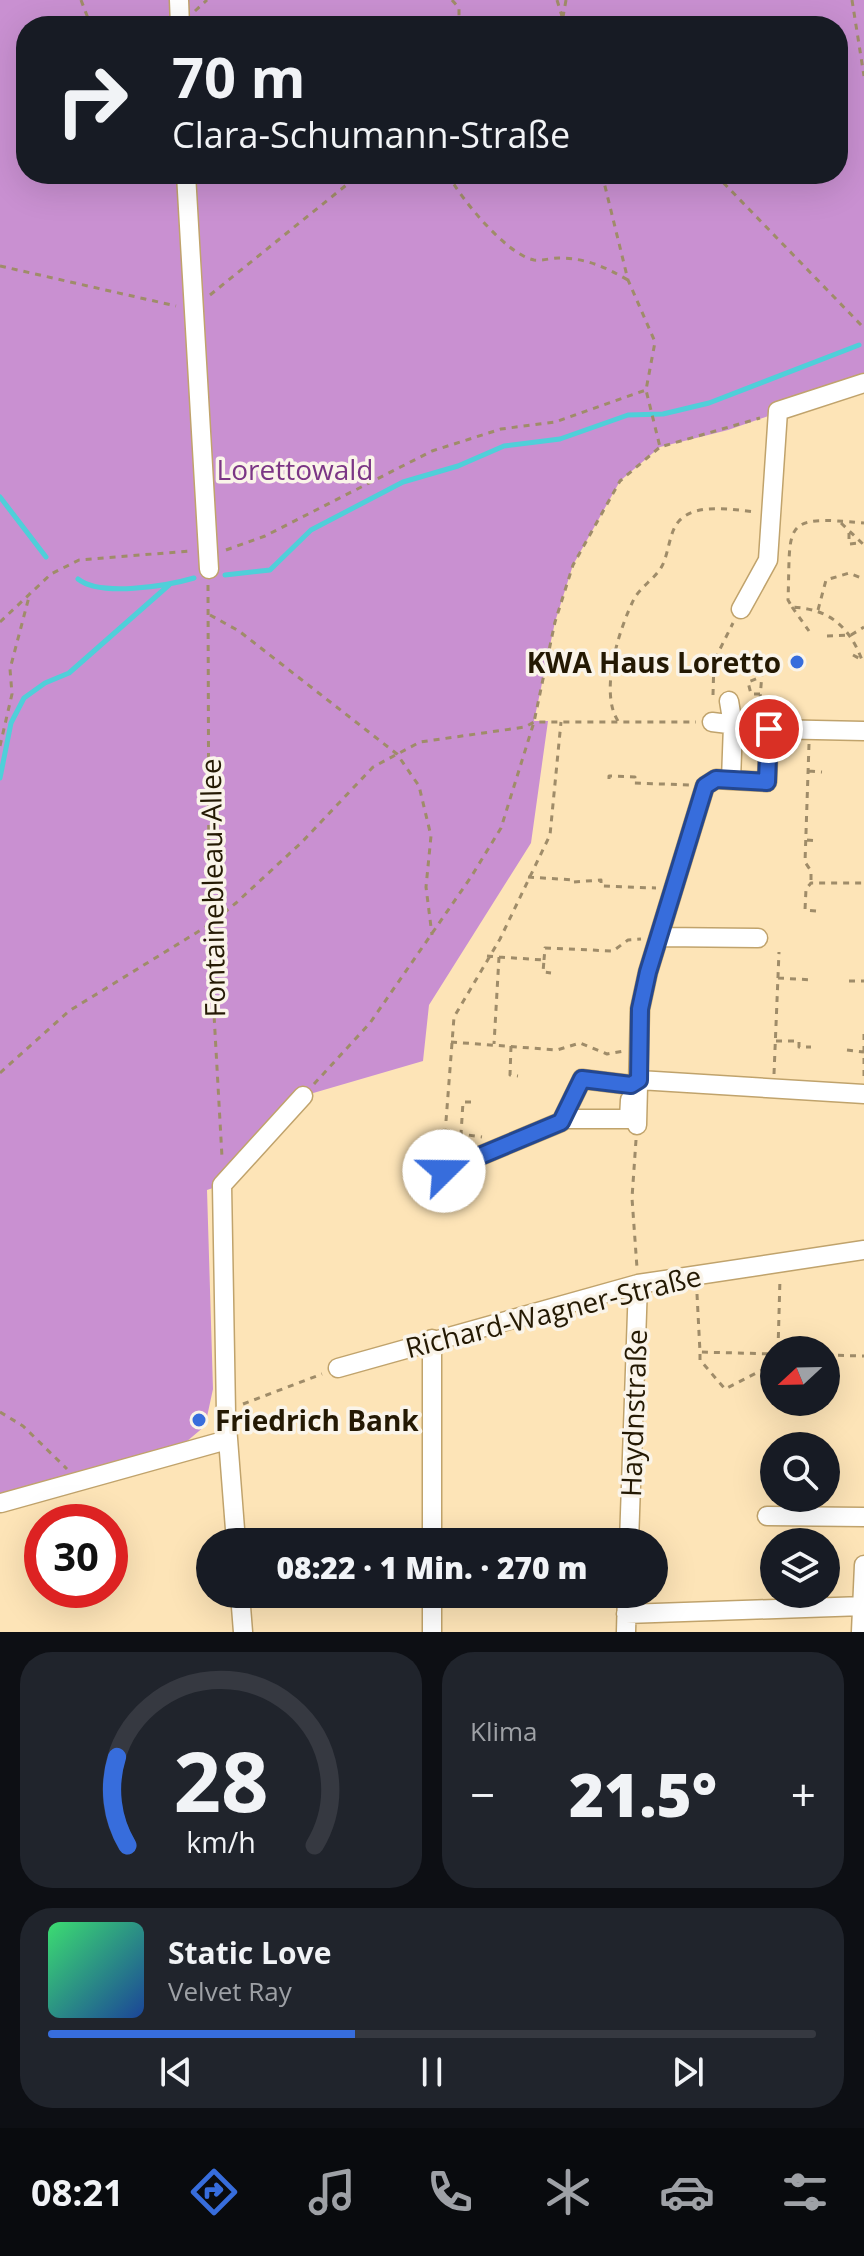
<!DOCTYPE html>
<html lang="de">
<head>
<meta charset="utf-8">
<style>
	body { margin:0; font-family:"Open Sans",sans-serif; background:#20242c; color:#f1f3f6; height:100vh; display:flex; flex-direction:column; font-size:30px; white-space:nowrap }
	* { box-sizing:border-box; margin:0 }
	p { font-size:26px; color:#9ea1a6 }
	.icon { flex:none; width:44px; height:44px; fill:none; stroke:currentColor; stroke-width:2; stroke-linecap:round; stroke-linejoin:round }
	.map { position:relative; height:1632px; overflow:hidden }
	.drawer { display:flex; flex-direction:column; gap:20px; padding:20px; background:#0d0f14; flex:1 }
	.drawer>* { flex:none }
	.hud { position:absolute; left:16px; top:16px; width:832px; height:168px; border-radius:32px; box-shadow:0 8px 32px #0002; background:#171b24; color:#f1f3f6; overflow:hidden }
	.needle { width:52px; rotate:248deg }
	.tools { position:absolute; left:760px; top:1336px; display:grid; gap:16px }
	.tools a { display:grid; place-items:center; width:80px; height:80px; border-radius:50%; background:#171b24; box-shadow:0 8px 32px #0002; font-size:40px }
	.speed { position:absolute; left:24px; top:1504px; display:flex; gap:16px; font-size:40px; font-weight:700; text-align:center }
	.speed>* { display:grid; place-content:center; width:104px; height:104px; border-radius:50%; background:#171b24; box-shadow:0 8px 32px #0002; line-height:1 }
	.speed .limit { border:12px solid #d22; background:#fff; color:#111 }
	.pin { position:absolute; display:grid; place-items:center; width:68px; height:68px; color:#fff; margin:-34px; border:4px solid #fff; border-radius:50%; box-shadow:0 2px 8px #0007 }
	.me { position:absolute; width:88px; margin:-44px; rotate:68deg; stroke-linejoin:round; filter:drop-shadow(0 0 6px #0008) }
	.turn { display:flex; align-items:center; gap:28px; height:168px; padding:0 24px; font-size:36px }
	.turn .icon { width:104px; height:104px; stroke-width:2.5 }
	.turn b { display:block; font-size:56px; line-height:68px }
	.big { font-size:60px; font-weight:800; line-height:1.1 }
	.drawer .card { flex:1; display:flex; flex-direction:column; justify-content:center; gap:12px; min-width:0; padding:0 28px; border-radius:32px; background:#20242c }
	.drawer .dial { align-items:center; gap:0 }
	.dial svg { height:208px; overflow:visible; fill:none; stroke:#363941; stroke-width:7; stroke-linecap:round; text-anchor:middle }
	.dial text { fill:#f1f3f6; stroke:none }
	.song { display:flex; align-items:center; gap:24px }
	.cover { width:96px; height:96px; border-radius:12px; background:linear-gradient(135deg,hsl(140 70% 55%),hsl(220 70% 35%)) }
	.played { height:8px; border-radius:4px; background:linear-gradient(90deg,#376ddc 40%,#363941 40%) }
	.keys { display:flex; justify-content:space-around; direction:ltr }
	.heat { display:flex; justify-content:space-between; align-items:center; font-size:44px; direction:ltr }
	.drawer .tiles { flex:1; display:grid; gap:20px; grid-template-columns:1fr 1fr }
	.card:last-child { grid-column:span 2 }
	.trip { position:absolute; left:196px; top:1528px; width:472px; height:80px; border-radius:40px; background:#171b24; box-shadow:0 8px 32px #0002; font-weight:800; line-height:80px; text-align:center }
	.tab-bar { display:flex; height:128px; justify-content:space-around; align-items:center; background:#090b0e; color:#9ea1a6 }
	.tab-bar .icon { width:56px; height:56px }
	.tab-bar .current { color:#376ddc }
	.tab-bar b { font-size:36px; color:#f1f3f6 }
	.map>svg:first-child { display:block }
</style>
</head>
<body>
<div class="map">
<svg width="864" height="1632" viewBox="0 0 864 1632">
	<rect width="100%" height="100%" fill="#fde4b7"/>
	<path fill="#c990d1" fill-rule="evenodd" d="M0,0H864V383L728,430L660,447L620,481L573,565L555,622L534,721H548L531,843L429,1005L423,1061L303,1096L222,1185L207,1190L213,1389L205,1426L186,1442L0,1503ZM26,26H838V174H26Z"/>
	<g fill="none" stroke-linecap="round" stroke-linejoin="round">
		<path stroke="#4fcfd9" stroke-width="5" d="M0,497L46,557
			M225,575L270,570L311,530L403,482L458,466L504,446L560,439L628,415L663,414L709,403L859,345
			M78,579C100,597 167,586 194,578
			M0,778L11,723L24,698L45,683L69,673L169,585"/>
		<defs>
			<path id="minor" d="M179,0L180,26
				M186,174L209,569
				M741,609L768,560L778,411L864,383
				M712,722L769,729L864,731
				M731,780L767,782L769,729
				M661,937L758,938
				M563,1119H629L630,1100
				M637,1125L640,1009L648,972L705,786L716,779L731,780L733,725L729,701
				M445,1139L444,1171L561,1122L582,1079L631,1085L639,1080L864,1094
				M432,1339V1542
				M338,1368L638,1284L864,1250
				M1,1503L227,1440
				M767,1516L864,1517
				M236,1542L226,1413L222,1185L303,1096
				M629,1542L638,1284
				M240,1594L243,1632
				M432,1594V1632
				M626,1614L864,1606
				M626,1632L627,1594
				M861,1632L864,1565"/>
		</defs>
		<use href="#minor" stroke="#c0a36c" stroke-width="21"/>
		<path stroke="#9f8c69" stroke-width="3" stroke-dasharray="6 6" stroke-linecap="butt" d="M81,0L91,26
			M452,0L459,8V26
			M557,0L565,26
			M566,0L563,17L572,26
			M852,0L864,76
			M195,11L207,0
			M551,26L563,17
			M448,174C460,198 507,255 534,260C542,261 551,258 559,258C586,258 605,267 628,280
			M602,174L628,280L655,342L646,390L660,447
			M715,174L864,328
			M0,266L176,306
			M210,295L360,174
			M841,523L864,545
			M849,533V544L859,543
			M226,550L265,536L432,451L501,429L555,422L646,390
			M208,585L209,925L222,1157
			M792,607L809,631
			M818,610L826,580L849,573L864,579
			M210,615L239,631L397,754L419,786L431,836L426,887L432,935
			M0,622L51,574L79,560L190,551
			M827,636L851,635L864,627
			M853,655L862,660C849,626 829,609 792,607L788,600C791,523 780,515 864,523
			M760,694H751L748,682L761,677
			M713,695L714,661L733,623
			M759,712L762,673
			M618,721C599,692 619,629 634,599C641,586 655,579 662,566C669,553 669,532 679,521C696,502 734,510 756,512
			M809,744L805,862L811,871V883
			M0,746L12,694L10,669L30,593
			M809,771L822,772
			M609,779V776L635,777L634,783L690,785
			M807,840L819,841
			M528,877L575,880
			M574,882L601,880V886L656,888
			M816,911L805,910L806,889L811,883H864
			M487,956L499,957L494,1044
			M499,957L544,960L543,972L551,973
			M544,960L545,948L613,951L628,940L641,939
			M778,978L813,980
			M849,981H864
			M776,1041H799V1047H811
			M451,1042L557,1050L580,1043L607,1054L624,1051
			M511,1046L510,1075L518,1076
			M847,1050L864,1052
			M0,1073L69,1011L209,925L236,903L302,842L373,767L420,742L525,727L534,722H696
			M774,1074L779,952
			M864,1076V1032
			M314,1084L370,1023L471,877L501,828L534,722L555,622L573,565L620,481L660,447L760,418
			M471,1102H463L461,1134L482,1137
			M446,1121L454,1017L500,939L550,835L561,722
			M636,1140L632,1198L637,1268
			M697,1294L700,1352L774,1354
			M778,1350L780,1278
			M700,1354V1360L725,1389L774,1364
			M826,1355L864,1356
			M243,1404L322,1374
			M0,1412L23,1426L67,1469"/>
		<use href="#minor" stroke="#fff" stroke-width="18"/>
	</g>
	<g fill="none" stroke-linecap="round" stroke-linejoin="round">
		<defs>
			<path id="route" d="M444,1171L561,1122L582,1079L631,1085L639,1080L640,1009L648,972L705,786L716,779L767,782L769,729"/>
		</defs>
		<use href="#route" stroke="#24478f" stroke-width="20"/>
		<use href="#route" stroke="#376ddc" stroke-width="14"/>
	</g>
	<g fill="#376ddc" stroke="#faf4e9" stroke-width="3">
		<circle cx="797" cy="662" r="8"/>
		<circle cx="199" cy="1420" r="8"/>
	</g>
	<g text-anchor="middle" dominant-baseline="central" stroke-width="7" stroke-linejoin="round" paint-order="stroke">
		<g font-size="28" fill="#7b3685" stroke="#faf4e9">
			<text x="295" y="469">Lorettowald</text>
		</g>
		<g font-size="28" font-weight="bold" fill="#241903" stroke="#faf4e9" text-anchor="end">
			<text x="781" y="662">KWA Haus Loretto</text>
			<text x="215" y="1420" text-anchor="start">Friedrich Bank</text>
		</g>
		<g font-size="28" fill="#241903" stroke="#faf4e9">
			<text transform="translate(212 888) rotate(-91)">Fontainebleau-Allee</text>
			<text transform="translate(553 1311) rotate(-14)">Richard-Wagner-Straße</text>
			<text transform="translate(633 1413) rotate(-88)">Haydnstraße</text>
		</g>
	</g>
</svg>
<div class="tools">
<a><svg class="needle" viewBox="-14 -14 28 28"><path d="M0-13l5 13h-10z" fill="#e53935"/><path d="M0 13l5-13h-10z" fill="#9ea1a6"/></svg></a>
<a><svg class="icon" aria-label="search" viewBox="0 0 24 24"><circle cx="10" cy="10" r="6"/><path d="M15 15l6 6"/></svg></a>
<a><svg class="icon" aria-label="layers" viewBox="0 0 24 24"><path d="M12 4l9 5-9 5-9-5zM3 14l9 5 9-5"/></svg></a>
</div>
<div class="speed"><div class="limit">30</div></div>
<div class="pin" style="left:769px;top:729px;background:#d93025"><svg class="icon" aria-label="arrive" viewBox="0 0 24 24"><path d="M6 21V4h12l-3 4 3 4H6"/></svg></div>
<svg class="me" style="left:444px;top:1171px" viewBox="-20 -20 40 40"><circle r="19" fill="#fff"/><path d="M0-13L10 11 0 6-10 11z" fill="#376ddc"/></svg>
<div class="trip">08:22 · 1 Min. · 270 m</div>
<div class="hud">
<div class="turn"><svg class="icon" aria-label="right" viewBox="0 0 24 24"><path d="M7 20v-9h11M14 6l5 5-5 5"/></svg><div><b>70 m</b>Clara-Schumann-Straße</div></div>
</div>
</div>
<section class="drawer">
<div class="tiles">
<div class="card dial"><svg viewBox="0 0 100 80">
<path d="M14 69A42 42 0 1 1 86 69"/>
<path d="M14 69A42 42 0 0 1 10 35" stroke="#376ddc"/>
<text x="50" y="56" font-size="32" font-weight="700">28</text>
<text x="50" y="72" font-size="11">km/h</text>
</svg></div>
<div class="card"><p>Klima</p>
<div class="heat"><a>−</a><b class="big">21.5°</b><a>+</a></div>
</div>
<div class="card">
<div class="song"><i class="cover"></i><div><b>Static Love</b><p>Velvet Ray</p></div></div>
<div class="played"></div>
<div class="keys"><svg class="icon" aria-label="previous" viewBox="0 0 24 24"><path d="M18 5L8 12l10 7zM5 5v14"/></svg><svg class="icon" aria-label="pause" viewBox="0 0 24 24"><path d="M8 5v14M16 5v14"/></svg><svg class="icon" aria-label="next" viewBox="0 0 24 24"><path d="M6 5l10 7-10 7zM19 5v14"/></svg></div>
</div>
</div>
</section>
<nav class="tab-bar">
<b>08:21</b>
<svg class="icon current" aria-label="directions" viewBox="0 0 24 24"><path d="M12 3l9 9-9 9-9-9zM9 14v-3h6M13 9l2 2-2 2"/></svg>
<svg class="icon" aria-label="music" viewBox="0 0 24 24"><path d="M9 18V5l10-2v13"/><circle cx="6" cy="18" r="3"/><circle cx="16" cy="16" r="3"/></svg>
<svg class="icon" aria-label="phone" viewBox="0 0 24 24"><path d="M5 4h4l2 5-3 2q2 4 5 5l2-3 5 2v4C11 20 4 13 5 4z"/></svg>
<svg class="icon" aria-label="climate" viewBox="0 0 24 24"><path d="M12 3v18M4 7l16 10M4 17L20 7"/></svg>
<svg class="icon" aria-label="car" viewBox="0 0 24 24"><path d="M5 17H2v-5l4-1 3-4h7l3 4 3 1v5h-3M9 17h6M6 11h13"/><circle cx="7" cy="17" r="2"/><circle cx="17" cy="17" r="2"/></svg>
<svg class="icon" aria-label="filters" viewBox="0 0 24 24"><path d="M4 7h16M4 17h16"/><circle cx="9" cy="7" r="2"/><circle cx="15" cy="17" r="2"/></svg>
</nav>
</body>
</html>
